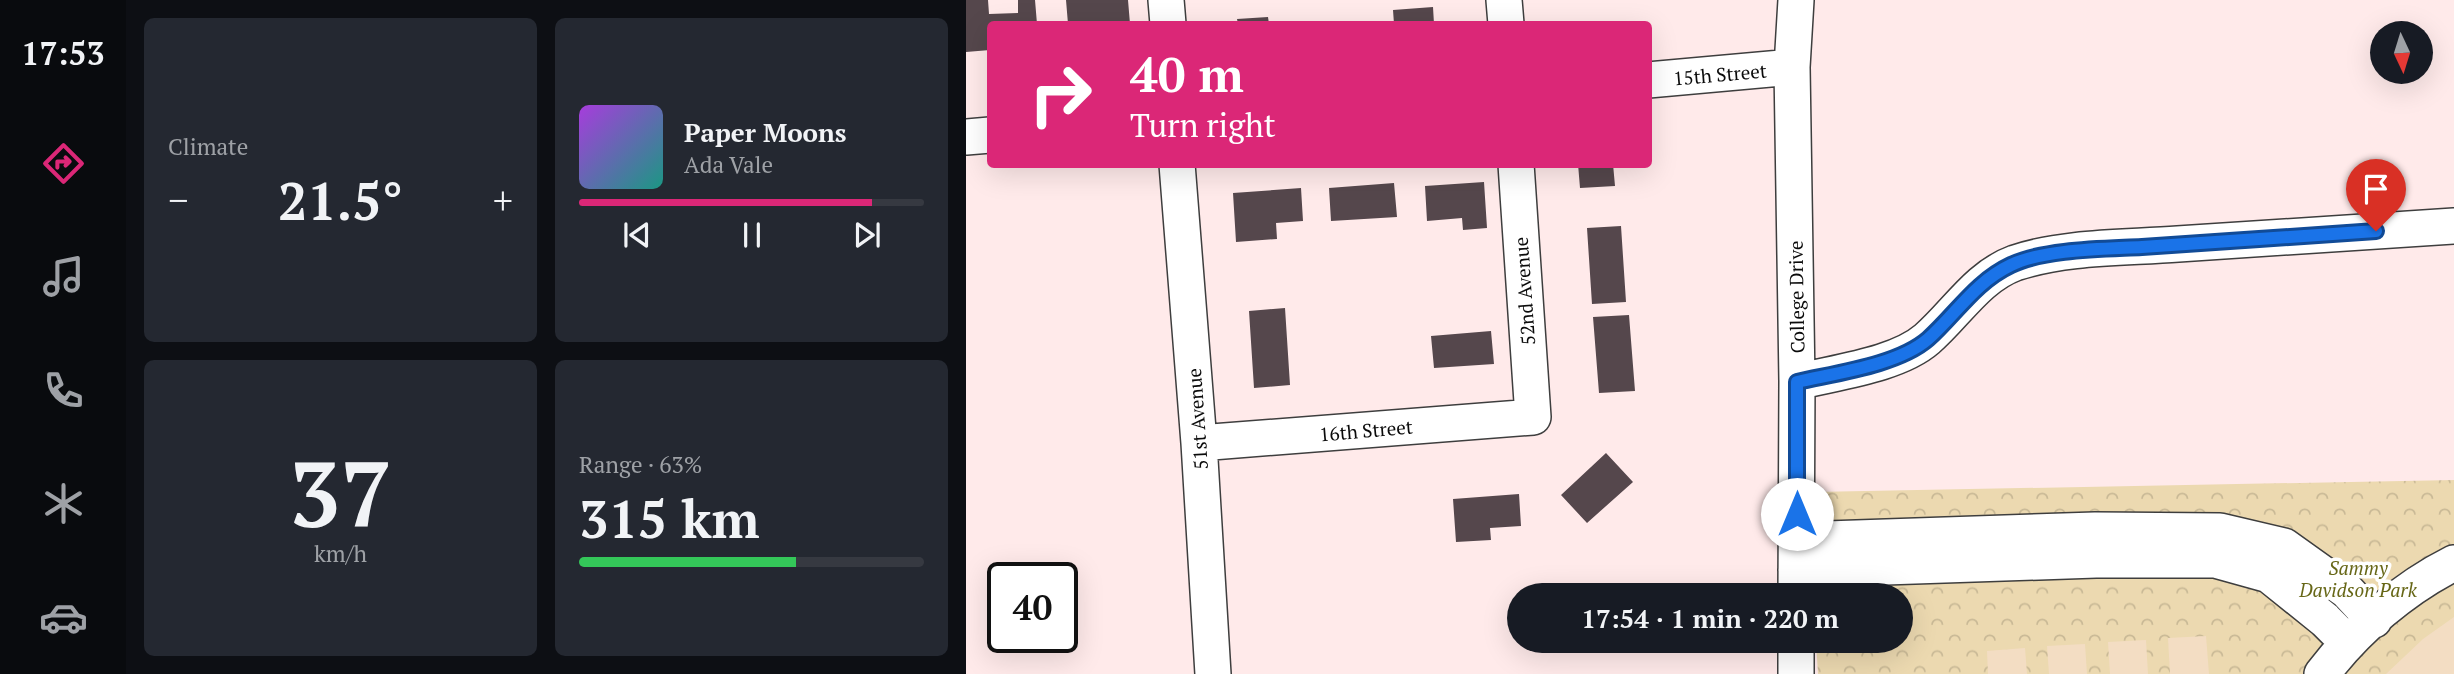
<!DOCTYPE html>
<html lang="en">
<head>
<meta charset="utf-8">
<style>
	body { margin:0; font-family:"PT Serif",serif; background:#242831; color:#f1f3f6; height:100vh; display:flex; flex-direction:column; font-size:26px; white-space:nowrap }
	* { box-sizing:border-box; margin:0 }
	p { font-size:23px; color:#9ea1a6 }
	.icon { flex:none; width:38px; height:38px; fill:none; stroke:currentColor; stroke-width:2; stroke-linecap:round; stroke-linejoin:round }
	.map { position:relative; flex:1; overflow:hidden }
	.sheet { display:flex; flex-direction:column; gap:18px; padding:18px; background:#0d0f14; width:840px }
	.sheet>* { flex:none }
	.banner { position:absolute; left:21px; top:21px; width:665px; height:147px; border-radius:7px; box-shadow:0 7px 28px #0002; background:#db2777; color:#fff; overflow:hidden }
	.needle { width:46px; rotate:176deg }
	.controls { position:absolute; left:1404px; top:21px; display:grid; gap:14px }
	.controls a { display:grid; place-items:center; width:63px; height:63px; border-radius:50%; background:#171b24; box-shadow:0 7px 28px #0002; font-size:35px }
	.speed { position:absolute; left:21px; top:562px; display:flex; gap:14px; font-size:35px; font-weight:700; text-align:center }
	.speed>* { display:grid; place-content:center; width:91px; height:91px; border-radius:50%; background:#171b24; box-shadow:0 7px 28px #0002; line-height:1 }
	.speed .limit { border:4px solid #111; border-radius:10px; background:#fff; color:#111 }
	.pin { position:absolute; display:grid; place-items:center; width:60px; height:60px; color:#fff; margin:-72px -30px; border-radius:50% 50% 50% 0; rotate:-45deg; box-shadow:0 0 7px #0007 }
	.pin .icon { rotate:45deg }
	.me { position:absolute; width:77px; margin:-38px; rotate:0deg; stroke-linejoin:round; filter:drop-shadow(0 0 5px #0008) }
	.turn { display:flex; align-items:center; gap:24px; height:147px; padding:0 28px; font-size:32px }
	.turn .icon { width:91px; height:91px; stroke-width:2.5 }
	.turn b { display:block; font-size:49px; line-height:60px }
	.big { font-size:52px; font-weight:700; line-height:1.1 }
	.sheet .widget { flex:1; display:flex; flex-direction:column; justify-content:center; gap:10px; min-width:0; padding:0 24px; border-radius:10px; background:#242831 }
	.sheet .dial { align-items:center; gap:0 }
	.dial b { font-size:91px; line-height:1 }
	.song { display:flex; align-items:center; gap:21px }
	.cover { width:84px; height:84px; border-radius:10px; background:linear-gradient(135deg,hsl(280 70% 55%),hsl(170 70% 35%)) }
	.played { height:7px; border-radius:4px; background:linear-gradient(90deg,#db2777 85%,#363941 85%) }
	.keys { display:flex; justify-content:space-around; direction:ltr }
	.heat { display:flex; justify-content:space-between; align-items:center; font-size:38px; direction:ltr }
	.charge { height:10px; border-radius:5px; background:linear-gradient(90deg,#34c759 63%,#363941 0) }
	.sheet .tiles { flex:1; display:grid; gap:18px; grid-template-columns:repeat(2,1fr) }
	.trip { position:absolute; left:541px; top:583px; width:406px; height:70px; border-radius:35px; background:#171b24; box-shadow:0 7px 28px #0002; font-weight:700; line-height:70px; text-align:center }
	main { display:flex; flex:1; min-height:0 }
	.menu { display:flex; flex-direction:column; width:126px; justify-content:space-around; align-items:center; background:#090b0e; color:#9ea1a6 }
	.menu .icon { width:49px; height:49px }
	.menu .active { color:#db2777 }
	.menu b { font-size:32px; color:#f1f3f6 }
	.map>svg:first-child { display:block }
</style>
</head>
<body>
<main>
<nav class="menu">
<b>17:53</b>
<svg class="icon active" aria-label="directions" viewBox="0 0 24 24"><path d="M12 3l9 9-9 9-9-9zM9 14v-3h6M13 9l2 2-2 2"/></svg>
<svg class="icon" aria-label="music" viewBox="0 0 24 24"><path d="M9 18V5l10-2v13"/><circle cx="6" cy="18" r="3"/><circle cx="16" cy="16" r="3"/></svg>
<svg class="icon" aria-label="phone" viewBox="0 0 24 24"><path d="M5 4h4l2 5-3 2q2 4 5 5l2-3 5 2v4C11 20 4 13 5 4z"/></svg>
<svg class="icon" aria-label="climate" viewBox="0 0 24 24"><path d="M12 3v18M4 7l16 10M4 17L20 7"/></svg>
<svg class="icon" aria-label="car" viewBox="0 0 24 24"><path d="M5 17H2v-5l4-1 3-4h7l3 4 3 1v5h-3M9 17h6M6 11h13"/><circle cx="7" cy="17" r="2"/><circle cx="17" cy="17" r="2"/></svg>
</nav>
<section class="sheet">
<div class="tiles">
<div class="widget"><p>Climate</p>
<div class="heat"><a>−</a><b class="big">21.5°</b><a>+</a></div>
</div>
<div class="widget">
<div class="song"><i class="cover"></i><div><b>Paper Moons</b><p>Ada Vale</p></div></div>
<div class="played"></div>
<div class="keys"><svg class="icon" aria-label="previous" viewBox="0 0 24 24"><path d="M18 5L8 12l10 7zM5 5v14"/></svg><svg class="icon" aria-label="pause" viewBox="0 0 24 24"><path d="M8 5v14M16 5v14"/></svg><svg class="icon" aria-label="next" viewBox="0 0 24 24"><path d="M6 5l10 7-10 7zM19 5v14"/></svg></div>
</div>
<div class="widget dial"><b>37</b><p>km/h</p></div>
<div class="widget"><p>Range · 63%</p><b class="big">315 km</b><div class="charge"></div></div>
</div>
</section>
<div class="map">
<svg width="1488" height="674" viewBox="0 0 1488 674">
	<defs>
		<pattern id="park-crowns" width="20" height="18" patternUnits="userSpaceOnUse" patternTransform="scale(1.75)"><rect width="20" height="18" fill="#ecd9b0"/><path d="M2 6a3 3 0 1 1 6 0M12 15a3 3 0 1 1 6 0" fill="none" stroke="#c9b996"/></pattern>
	</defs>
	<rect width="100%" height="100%" fill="#ffeaea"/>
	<path fill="url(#park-crowns)" d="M1488,480V674H852L850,641L934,640V595H848L847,492Z"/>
	<path fill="#f3ddc3" d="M1488,617V674H1420L1457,639Z
		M1240,636L1243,674H1204L1202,638Z
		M1180,640L1182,674H1144L1142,642Z
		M1119,644L1121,674H1083L1081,646Z
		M1059,648L1061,674H1022L1021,651Z"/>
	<path fill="#55474c" d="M0,0H22L23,14L52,13V0H69L71,24H24V50L0,52Z
		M100,0H162L164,24H102Z
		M467,7L468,24H428L427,10Z
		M302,17L303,24H272L271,19Z
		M612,164H647L649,186L614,188Z
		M518,182L521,228L497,230L496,218L461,221L459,186Z
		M428,183L431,217L365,221L363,188Z
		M335,188L337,221L310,223L311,239L270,242L267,193Z
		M655,226L660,302L626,304L621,228Z
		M319,308L324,385L288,388L283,311Z
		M663,315L669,391L633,393L627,317Z
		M525,331L528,364L468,368L465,336Z
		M640,453L667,482L621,523L595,495Z
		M553,494L555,526L524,528L525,540L490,542L487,499Z"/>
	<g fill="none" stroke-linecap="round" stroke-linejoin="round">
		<defs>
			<path id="minor" d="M200,0L202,24
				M538,0L540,24
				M830,0L826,67L831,382L830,595
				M682,80L826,67
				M0,137L24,135
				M211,164L233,443L247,674
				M831,382C870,372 931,365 961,339C990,314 1011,277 1049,263C1100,246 1159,248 1212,244C1304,238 1396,232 1488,226
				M233,443L567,417L550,164
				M831,540L1129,530L1254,531L1318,546L1381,591L1408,620
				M830,570L1130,560H1249L1303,575L1359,620L1382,643
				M830,674V640
				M1356,674C1390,629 1438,588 1488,563"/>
		</defs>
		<use href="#minor" stroke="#3e3e3e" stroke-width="38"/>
		<use href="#minor" stroke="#fff" stroke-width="35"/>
	</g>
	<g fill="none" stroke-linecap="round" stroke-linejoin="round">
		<defs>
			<path id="route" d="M831,514V382C870,373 932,365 962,339C990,314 1009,282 1045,265C1078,249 1139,249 1176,247C1254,242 1332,236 1410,231"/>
		</defs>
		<use href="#route" stroke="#114b97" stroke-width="18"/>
		<use href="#route" stroke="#1a73e8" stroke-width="12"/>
	</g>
	<g text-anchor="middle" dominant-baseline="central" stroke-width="7" stroke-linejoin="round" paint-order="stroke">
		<g font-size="19" fill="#0b0b0b" stroke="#fff">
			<text transform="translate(754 74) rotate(-5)">15th Street</text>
			<text transform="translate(558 291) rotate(-94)">52nd Avenue</text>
			<text transform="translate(830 297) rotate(-91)">College Drive</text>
			<text transform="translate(231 419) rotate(-94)">51st Avenue</text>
			<text transform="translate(400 430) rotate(-5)">16th Street</text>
		</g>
		<g font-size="19" font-style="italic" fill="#676717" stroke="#fff">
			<text x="1392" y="567">Sammy<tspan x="1392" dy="22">Davidson Park</tspan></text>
		</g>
	</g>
</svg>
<div class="controls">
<a><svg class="needle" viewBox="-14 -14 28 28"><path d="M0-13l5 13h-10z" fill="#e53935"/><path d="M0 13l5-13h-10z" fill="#9ea1a6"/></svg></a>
</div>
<div class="speed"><div class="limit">40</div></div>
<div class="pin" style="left:1410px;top:231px;background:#d93025"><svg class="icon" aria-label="arrive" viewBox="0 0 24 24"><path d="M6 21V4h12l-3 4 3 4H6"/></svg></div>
<svg class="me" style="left:831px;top:514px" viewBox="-20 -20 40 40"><circle r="19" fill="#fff"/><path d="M0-13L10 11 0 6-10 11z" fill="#1a73e8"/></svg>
<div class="trip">17:54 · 1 min · 220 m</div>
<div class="banner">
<div class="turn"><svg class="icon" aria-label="right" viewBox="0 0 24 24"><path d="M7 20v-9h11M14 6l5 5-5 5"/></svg><div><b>40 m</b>Turn right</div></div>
</div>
</div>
</main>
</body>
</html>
